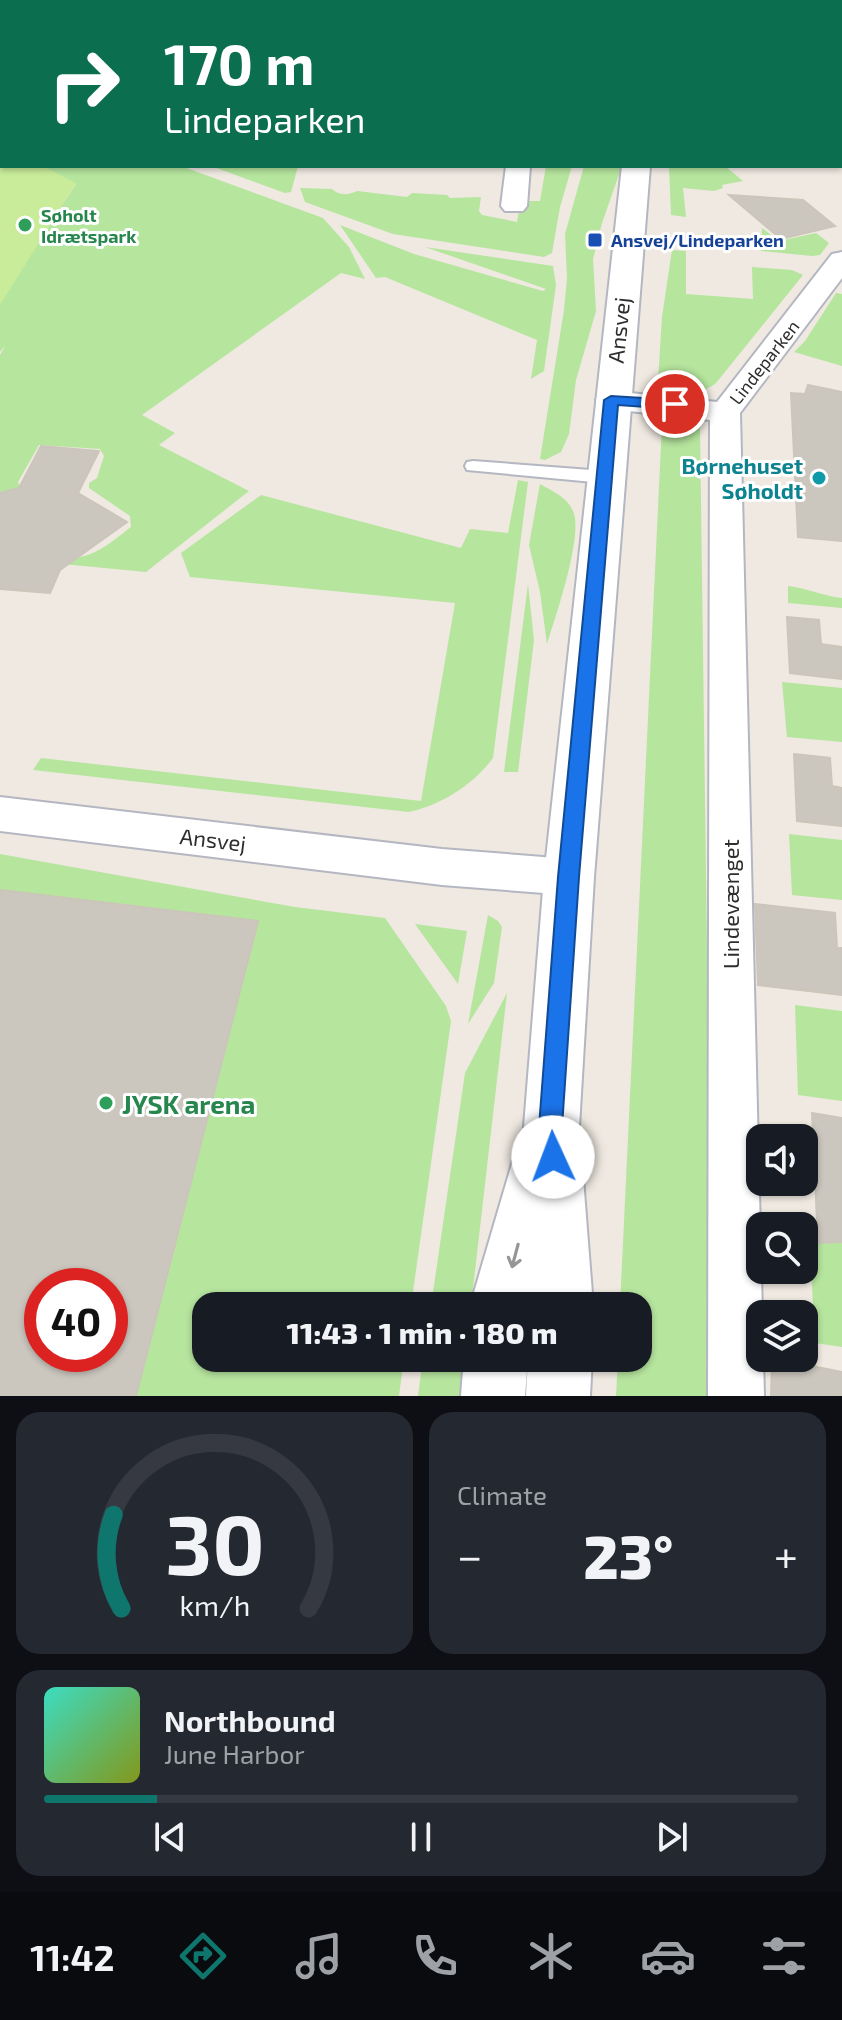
<!DOCTYPE html>
<html lang="en">
<head>
<meta charset="utf-8">
<style>
	body { margin:0; font-family:"Exo 2",sans-serif; background:#242831; color:#f1f3f6; height:100vh; display:flex; flex-direction:column; font-size:30px; white-space:nowrap }
	* { box-sizing:border-box; margin:0 }
	p { font-size:26px; color:#9ea1a6 }
	.icon { flex:none; width:44px; height:44px; fill:none; stroke:currentColor; stroke-width:2; stroke-linecap:round; stroke-linejoin:round }
	.map { position:relative; height:1396px; overflow:hidden }
	.sheet { display:flex; flex-direction:column; gap:16px; padding:16px; background:#0d0f14; flex:1 }
	.sheet>* { flex:none }
	.banner { position:absolute; left:0px; top:0px; width:842px; height:168px; box-shadow:0 2px 6px #0004; background:#0b6e4f; color:#fff; overflow:hidden }
	.fabs { position:absolute; left:746px; top:1124px; display:grid; gap:16px }
	.fabs a { display:grid; place-items:center; width:72px; height:72px; border-radius:16px; background:#171b24; box-shadow:0 2px 6px #0004; font-size:40px }
	.speed { position:absolute; left:24px; top:1268px; display:flex; gap:16px; font-size:40px; font-weight:700; text-align:center }
	.speed>* { display:grid; place-content:center; width:104px; height:104px; border-radius:50%; background:#171b24; box-shadow:0 2px 6px #0004; line-height:1 }
	.speed .limit { border:12px solid #d22; background:#fff; color:#111 }
	.pin { position:absolute; display:grid; place-items:center; width:68px; height:68px; color:#fff; margin:-34px; border:4px solid #fff; border-radius:50%; box-shadow:0 2px 8px #0007 }
	.me { position:absolute; width:88px; margin:-44px; rotate:358deg; stroke-linejoin:round; filter:drop-shadow(0 0 6px #0008) }
	.turn { display:flex; align-items:center; gap:28px; height:168px; padding:0 32px; font-size:36px }
	.turn .icon { width:104px; height:104px; stroke-width:2.5 }
	.turn b { display:block; font-size:56px; line-height:68px }
	.big { font-size:60px; font-weight:800; line-height:1.1 }
	.sheet .widget { flex:1; display:flex; flex-direction:column; justify-content:center; gap:12px; min-width:0; padding:0 28px; border-radius:24px; background:#242831 }
	.sheet .dial { align-items:center; gap:0 }
	.dial svg { height:208px; overflow:visible; fill:none; stroke:#363941; stroke-width:7; stroke-linecap:round; text-anchor:middle }
	.dial text { fill:#f1f3f6; stroke:none }
	.song { display:flex; align-items:center; gap:24px }
	.cover { width:96px; height:96px; border-radius:12px; background:linear-gradient(135deg,hsl(170 70% 55%),hsl(70 70% 35%)) }
	.played { height:8px; border-radius:4px; background:linear-gradient(90deg,#0f766e 15%,#363941 15%) }
	.keys { display:flex; justify-content:space-around; direction:ltr }
	.heat { display:flex; justify-content:space-between; align-items:center; font-size:44px; direction:ltr }
	.sheet .tiles { flex:1; display:grid; gap:16px; grid-template-columns:1fr 1fr }
	.widget:last-child { grid-column:span 2 }
	.trip { position:absolute; left:192px; top:1292px; width:460px; height:80px; border-radius:24px; background:#171b24; box-shadow:0 2px 6px #0004; font-weight:800; line-height:80px; text-align:center }
	.dock { display:flex; height:128px; justify-content:space-around; align-items:center; background:#090b0e; color:#9ea1a6 }
	.dock .icon { width:56px; height:56px }
	.dock .active { color:#0f766e }
	.dock b { font-size:36px; color:#f1f3f6 }
	.map>svg:first-child { display:block }
</style>
</head>
<body>
<div class="map">
<svg width="842" height="1396" viewBox="0 0 842 1396">
	<rect width="100%" height="100%" fill="#efe9e1"/>
	<path fill="#b6e59e" fill-rule="evenodd" d="M42,166H181L323,218L349,247L365,279L341,273L142,415L175,433L159,445L249,491L146,572L63,564L65,558C92,560 110,543 131,527L130,516L89,488V483L97,478L104,456L100,449L39,445L18,482L21,488L0,492V355L5,346L0,352V300L76,184Z
		M211,166H298L291,192L285,193Z
		M546,166H572L560,207L552,253L544,257L393,234L305,202L300,188L332,189C339,196 349,195 357,191L407,197L412,193L447,195L450,198L481,197L479,211L482,215L517,222L521,201H540Z
		M584,166H622L602,223L593,259L596,311L576,380L569,434L561,452L545,460L540,459L564,310L567,278L565,234Z
		M669,166H725L743,181L722,185L723,188L714,191L683,188L686,217L671,215Z
		M340,225L414,254L543,291L546,289L425,247L553,266L556,285L544,371L531,379L537,340L385,277L376,278Z
		M762,228L779,241L816,233L829,243L820,255L812,256L761,251Z
		M672,250L686,251V294L753,299L752,267L792,270L803,275L716,383C701,396 673,395 658,381L662,317Z
		M836,293L842,294V366L794,352L805,341Z
		M662,424L700,427L713,1396H616L618,1358H638V1306H620Z
		M518,480L528,482L493,758C473,785 441,805 409,812L33,770L41,758L421,801L455,603L190,577L181,553L261,495L461,548L470,529L508,533Z
		M540,484C552,491 567,497 573,511C584,534 555,618 547,644L540,592L529,545Z
		M528,584L534,640L518,772H504Z
		M788,586C808,588 822,596 842,598V608L788,603Z
		M782,682L842,688V742L787,737Z
		M789,834L842,840V900L792,895Z
		M0,854L295,907L385,918L446,1006L451,1021L411,1306H206V1358H404L399,1396H0ZM42,1286H110V1354H42Z
		M488,915L498,921L502,927L494,983L468,1024Z
		M415,924L467,931L458,984Z
		M507,993L471,1306H431L465,1073Z
		M795,1005L842,1011V1101L798,1095Z
		M809,1231L842,1236V1347L815,1343Z
		M423,1358H465L460,1396H418Z"/>
	<path fill="#c9ec9a" d="M0,145L2,166H42L76,183L0,305Z"/>
	<path fill="#cbc7bf" stroke="#cbc5ba" stroke-width="2" fill-rule="evenodd" d="M729,195L803,200L835,226L781,239Z
		M808,385L842,392V541L798,537L791,393L805,394Z
		M41,446L99,451L78,493L127,522L60,570L50,593L0,589V493L19,488Z
		M787,617L819,620L821,644L842,647V679L790,673Z
		M794,754L830,758L832,786L842,788V826L797,821Z
		M0,890L258,921L136,1396H0ZM42,1286H110V1354H42Z
		M755,904L835,913L837,948H842V995L758,985Z
		M812,1113L842,1118V1242L818,1243Z
		M772,1358L842,1372V1396H771Z"/>
	<g fill="none" stroke-linecap="round" stroke-linejoin="round">
		<defs>
			<path id="service" d="M473,461L604,471L613,477L604,483L467,470L465,466L467,462Z"/>
			<path id="minor" d="M143,0H163L164,2H144Z
				M536,0H556V2H536Z
				M770,0H790V2H770Z
				M0,15H2V27H0Z
				M840,39H842V51H840Z
				M840,97H842V111H840Z
				M506,166H530L527,206L523,211H505L501,206Z
				M842,252V278L740,413L762,1314L760,1358H763L764,1396H708L710,420L611,409L600,407L596,400L600,393L611,391L717,402L832,254Z
				M0,797L442,849L569,859L584,864L590,877L584,890L569,895L442,885L0,831Z"/>
			<path id="tertiary" d="M633,0H657V2H633Z
				M622,166H650L594,877L579,1127L593,1306H470L513,1160L523,1139L544,877Z
				M464,1358H528L525,1396H461Z
				M528,1358H592L590,1396H526Z"/>
		</defs>
		<use href="#service" stroke="#b4b7c1" stroke-width="4"/>
		<use href="#minor" stroke="#b4b7c1" stroke-width="4"/>
		<use href="#tertiary" stroke="#b4b7c1" stroke-width="4"/>
		<use href="#service" fill="#fff" fill-rule="evenodd"/>
		<use href="#minor" fill="#fff" fill-rule="evenodd"/>
		<use href="#tertiary" fill="#fff" fill-rule="evenodd"/>
	</g>
	<defs><path id="oneway-shaft" d="M-6 0H5M1.5-3L5.5 0L1.5 3" fill="none" stroke-width="1.6" stroke-linecap="round" stroke-linejoin="round" transform="scale(2)"/></defs>
	<use stroke="#969696" href="#oneway-shaft" transform="translate(515 1256) rotate(105)"/>
	<path fill="#1a73e8" stroke="#114b97" stroke-width="2" d="M611,396L675,400L683,404L675,409L618,405L579,877L562,1127L564,1157L561,1165L553,1169L544,1165L539,1127L558,877L604,400Z"/>
	<g fill="#2e9e5b" stroke="#fff" stroke-width="3">
		<circle cx="25" cy="225" r="8"/>
		<circle cx="106" cy="1103" r="8"/>
	</g>
	<rect fill="#1a4fb4" stroke="#fff" stroke-width="3" x="587" y="232" width="16" height="16" rx="4"/>
	<circle fill="#0f9aa8" stroke="#fff" stroke-width="3" cx="819" cy="478" r="8"/>
	<g text-anchor="middle" dominant-baseline="central" stroke-width="6" stroke-linejoin="round" paint-order="stroke">
		<g font-size="18" font-weight="bold" fill="#27864d" stroke="#fff" text-anchor="start">
			<text x="41" y="215">Søholt<tspan x="41" dy="21">Idrætspark</tspan></text>
		</g>
		<g font-size="18" font-weight="bold" fill="#164399" stroke="#fff" text-anchor="start">
			<text x="611" y="240">Ansvej/Lindeparken</text>
		</g>
		<g font-size="18" fill="#2e2e2e" stroke="#fff">
			<text transform="translate(764 362) rotate(-52)">Lindeparken</text>
		</g>
		<g font-size="22" fill="#2e2e2e" stroke="#fff">
			<text transform="translate(618 330) rotate(-84)">Ansvej</text>
			<text transform="translate(213 839) rotate(7)">Ansvej</text>
			<text transform="translate(730 904) rotate(-90)">Lindevænget</text>
		</g>
		<g font-size="22" font-weight="bold" fill="#0d838f" stroke="#fff" text-anchor="end">
			<text x="803" y="465">Børnehuset<tspan x="803" dy="25">Søholdt</tspan></text>
		</g>
		<g font-size="26" font-weight="bold" fill="#27864d" stroke="#fff" text-anchor="start">
			<text x="122" y="1103">JYSK arena</text>
		</g>
	</g>
</svg>
<div class="fabs">
<a><svg class="icon" aria-label="sound" viewBox="0 0 24 24"><path d="M4 9h4l5-4v14l-5-4H4zM17 9q2 3 0 6"/></svg></a>
<a><svg class="icon" aria-label="search" viewBox="0 0 24 24"><circle cx="10" cy="10" r="6"/><path d="M15 15l6 6"/></svg></a>
<a><svg class="icon" aria-label="layers" viewBox="0 0 24 24"><path d="M12 4l9 5-9 5-9-5zM3 14l9 5 9-5"/></svg></a>
</div>
<div class="speed"><div class="limit">40</div></div>
<div class="pin" style="left:675px;top:404px;background:#d93025"><svg class="icon" aria-label="arrive" viewBox="0 0 24 24"><path d="M6 21V4h12l-3 4 3 4H6"/></svg></div>
<svg class="me" style="left:553px;top:1157px" viewBox="-20 -20 40 40"><circle r="19" fill="#fff"/><path d="M0-13L10 11 0 6-10 11z" fill="#1a73e8"/></svg>
<div class="trip">11:43 · 1 min · 180 m</div>
<div class="banner">
<div class="turn"><svg class="icon" aria-label="right" viewBox="0 0 24 24"><path d="M7 20v-9h11M14 6l5 5-5 5"/></svg><div><b>170 m</b>Lindeparken</div></div>
</div>
</div>
<section class="sheet">
<div class="tiles">
<div class="widget dial"><svg viewBox="0 0 100 80">
<path d="M14 69A42 42 0 1 1 86 69"/>
<path d="M14 69A42 42 0 0 1 11 33" stroke="#0f766e"/>
<text x="50" y="56" font-size="32" font-weight="700">30</text>
<text x="50" y="72" font-size="11">km/h</text>
</svg></div>
<div class="widget"><p>Climate</p>
<div class="heat"><a>−</a><b class="big">23°</b><a>+</a></div>
</div>
<div class="widget">
<div class="song"><i class="cover"></i><div><b>Northbound</b><p>June Harbor</p></div></div>
<div class="played"></div>
<div class="keys"><svg class="icon" aria-label="previous" viewBox="0 0 24 24"><path d="M18 5L8 12l10 7zM5 5v14"/></svg><svg class="icon" aria-label="pause" viewBox="0 0 24 24"><path d="M8 5v14M16 5v14"/></svg><svg class="icon" aria-label="next" viewBox="0 0 24 24"><path d="M6 5l10 7-10 7zM19 5v14"/></svg></div>
</div>
</div>
</section>
<nav class="dock">
<b>11:42</b>
<svg class="icon active" aria-label="directions" viewBox="0 0 24 24"><path d="M12 3l9 9-9 9-9-9zM9 14v-3h6M13 9l2 2-2 2"/></svg>
<svg class="icon" aria-label="music" viewBox="0 0 24 24"><path d="M9 18V5l10-2v13"/><circle cx="6" cy="18" r="3"/><circle cx="16" cy="16" r="3"/></svg>
<svg class="icon" aria-label="phone" viewBox="0 0 24 24"><path d="M5 4h4l2 5-3 2q2 4 5 5l2-3 5 2v4C11 20 4 13 5 4z"/></svg>
<svg class="icon" aria-label="climate" viewBox="0 0 24 24"><path d="M12 3v18M4 7l16 10M4 17L20 7"/></svg>
<svg class="icon" aria-label="car" viewBox="0 0 24 24"><path d="M5 17H2v-5l4-1 3-4h7l3 4 3 1v5h-3M9 17h6M6 11h13"/><circle cx="7" cy="17" r="2"/><circle cx="17" cy="17" r="2"/></svg>
<svg class="icon" aria-label="filters" viewBox="0 0 24 24"><path d="M4 7h16M4 17h16"/><circle cx="9" cy="7" r="2"/><circle cx="15" cy="17" r="2"/></svg>
</nav>
</body>
</html>
